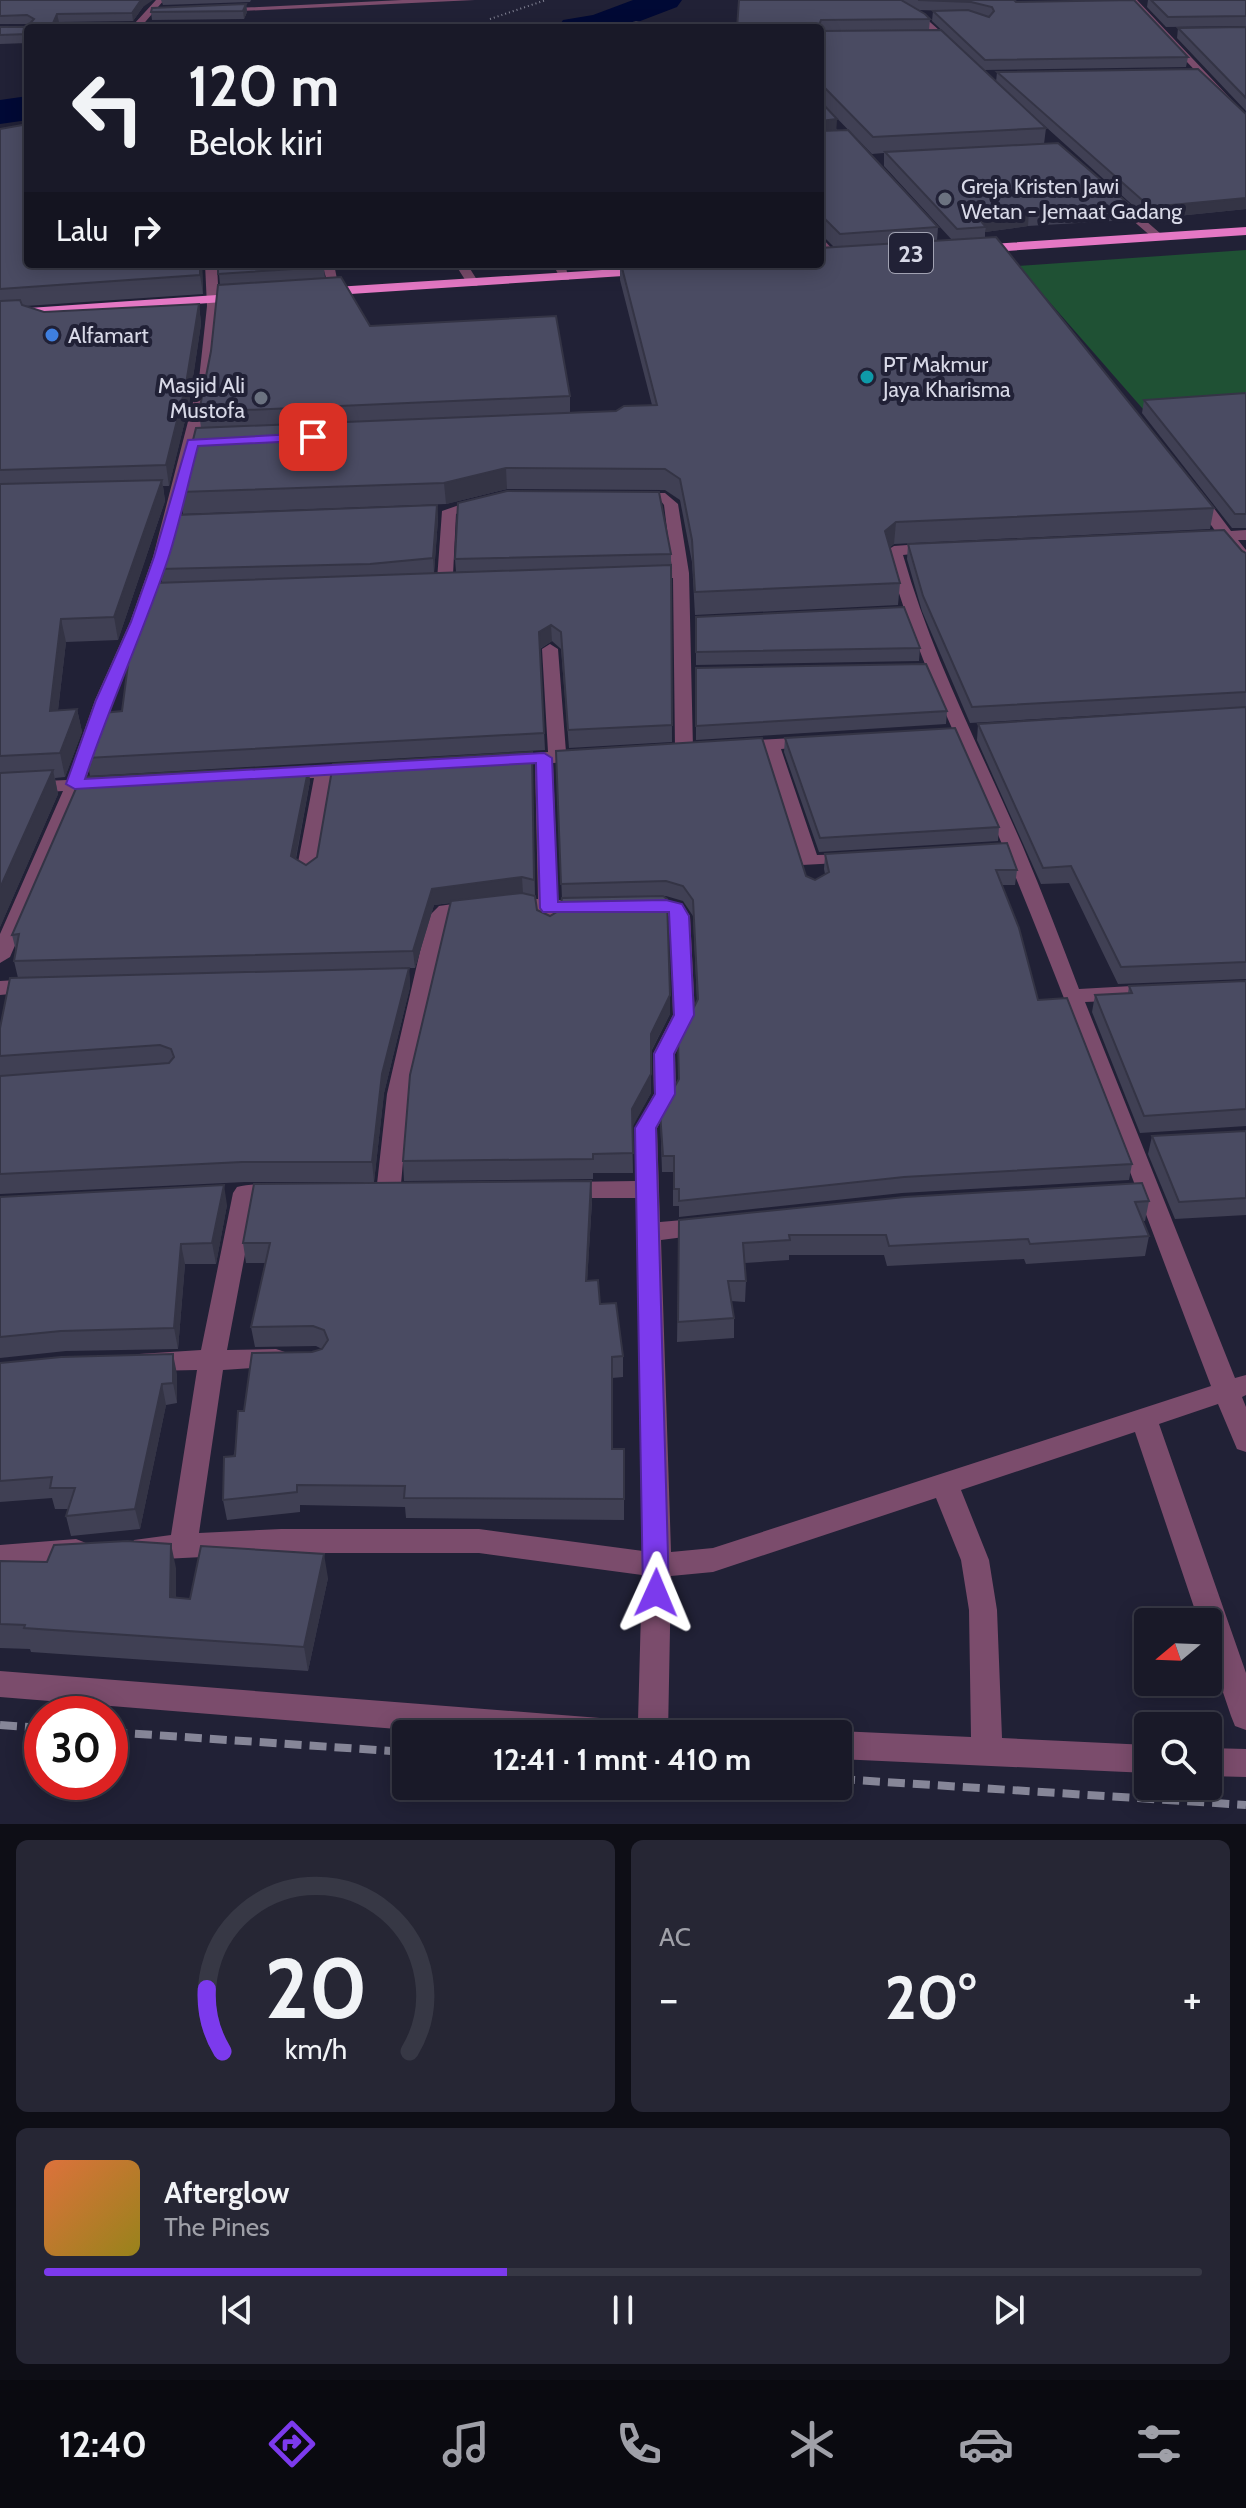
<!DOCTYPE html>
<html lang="id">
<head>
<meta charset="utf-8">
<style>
	body { margin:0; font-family:Cabin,sans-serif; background:#262634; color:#f1f3f6; height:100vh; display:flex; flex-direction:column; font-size:30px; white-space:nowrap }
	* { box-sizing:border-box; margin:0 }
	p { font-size:26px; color:#9fa0a8 }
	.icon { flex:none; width:44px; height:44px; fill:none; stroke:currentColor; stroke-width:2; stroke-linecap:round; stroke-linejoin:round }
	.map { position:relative; height:1824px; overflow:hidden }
	.drawer { display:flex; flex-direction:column; gap:16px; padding:16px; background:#0e0e16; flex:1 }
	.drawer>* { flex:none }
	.hud { position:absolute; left:24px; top:24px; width:800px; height:244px; border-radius:8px; box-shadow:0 4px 20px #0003,0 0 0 2px #373845; background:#191928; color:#f1f3f6; overflow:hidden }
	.needle { width:52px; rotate:251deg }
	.tools { position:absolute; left:1134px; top:1608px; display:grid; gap:16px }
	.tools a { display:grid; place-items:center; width:88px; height:88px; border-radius:8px; background:#191928; box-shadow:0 4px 20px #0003,0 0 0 2px #373845; font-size:40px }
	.speed { position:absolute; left:24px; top:1696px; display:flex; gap:16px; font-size:40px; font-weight:700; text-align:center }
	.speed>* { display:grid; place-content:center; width:104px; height:104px; border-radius:50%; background:#191928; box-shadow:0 4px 20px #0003,0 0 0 2px #373845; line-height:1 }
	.speed .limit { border:12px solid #d22; background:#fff; color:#111 }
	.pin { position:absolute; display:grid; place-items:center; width:68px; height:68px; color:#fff; margin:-34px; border-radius:16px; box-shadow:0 4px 12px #0006 }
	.me { position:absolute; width:88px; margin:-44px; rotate:1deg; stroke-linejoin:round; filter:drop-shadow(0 0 6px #0008) }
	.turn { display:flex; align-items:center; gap:28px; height:168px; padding:0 32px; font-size:36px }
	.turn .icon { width:104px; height:104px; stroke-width:2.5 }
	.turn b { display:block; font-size:56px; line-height:68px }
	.then { display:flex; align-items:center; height:76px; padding:0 32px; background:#0003; gap:16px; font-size:30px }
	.big { font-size:60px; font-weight:800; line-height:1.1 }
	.drawer .card { flex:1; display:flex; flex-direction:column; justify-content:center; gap:12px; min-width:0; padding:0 28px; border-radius:12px; background:#262634 }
	.drawer .dial { align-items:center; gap:0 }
	.dial svg { height:208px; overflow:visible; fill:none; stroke:#373845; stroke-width:7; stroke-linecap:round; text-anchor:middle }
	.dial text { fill:#f1f3f6; stroke:none }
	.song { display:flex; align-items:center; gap:24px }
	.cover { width:96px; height:96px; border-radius:12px; background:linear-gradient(135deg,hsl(20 70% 55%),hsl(50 70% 35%)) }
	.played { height:8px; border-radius:4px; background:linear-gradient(90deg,#7c3aed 40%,#373845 40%) }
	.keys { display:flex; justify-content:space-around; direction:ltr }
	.heat { display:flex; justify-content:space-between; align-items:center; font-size:44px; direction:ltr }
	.drawer .tiles { flex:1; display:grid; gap:16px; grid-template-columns:1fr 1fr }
	.card:last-child { grid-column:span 2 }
	.trip { position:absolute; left:392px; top:1720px; width:460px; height:80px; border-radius:8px; background:#191928; box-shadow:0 4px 20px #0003,0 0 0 2px #373845; font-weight:800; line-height:80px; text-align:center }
	.dock { display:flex; height:128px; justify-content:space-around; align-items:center; background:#0a0a10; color:#9fa0a8 }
	.dock .icon { width:56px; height:56px }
	.dock .on { color:#7c3aed }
	.dock b { font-size:36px; color:#f1f3f6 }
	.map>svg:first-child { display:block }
</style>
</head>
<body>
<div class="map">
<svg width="1246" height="1824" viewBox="0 0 1246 1824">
	<rect width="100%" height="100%" fill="#212136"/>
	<path fill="#1f5134" d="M1246,250V404L1143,409L1018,266Z"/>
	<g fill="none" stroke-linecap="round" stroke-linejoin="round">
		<path fill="#000935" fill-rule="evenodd" d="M633,0H682L677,7L622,28H558L563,20L593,15Z
			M28,96V120L0,124V100Z"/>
		<path stroke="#848596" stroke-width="2" stroke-dasharray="1 3" stroke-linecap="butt" d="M490,19L546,0"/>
		<path fill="#7b4c6c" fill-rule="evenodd" d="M820,236L840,257V261H832L820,246Z"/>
		<path fill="#7b4c6c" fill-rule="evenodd" d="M156,0H164L140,28H98L134,24Z
			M402,0H475L220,12L216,9Z
			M882,0C911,0 940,29 957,50L950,52L926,26Z
			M1128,0H1137L1246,115V124Z
			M1108,195H1116L1161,234V238H1153L1108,199Z
			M205,264H217L219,306L213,379L169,557L146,622L113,700L86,779L104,777L113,783L104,789L82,790L10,957L0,963V934L63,791L0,795V783L67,780L95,700L130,622L153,557L199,379L207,306Z
			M322,264H334L340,294L330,291Z
			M455,264H467L479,283L477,286H469Z
			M553,264H565L569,280H561Z
			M1196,490L1201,491L1231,531L1246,530V540H1238L1246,550V566L1241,564L1223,541L1202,542L1194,537L1202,532H1216L1189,494Z
			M665,493L678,504L689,573L693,749L684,754L675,749L673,578L646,579L638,574L646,569H672L664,505L661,501H633L626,497L633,493Z
			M485,496L490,497V503L456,514L453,575L467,574L475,579L467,584L439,583L437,580L442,511Z
			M934,543L939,545V551L903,555C932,657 981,750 1023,847C1043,894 1061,942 1079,989L1132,986L1143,993L1132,1000L1085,1002L1235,1378L1246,1375V1395L1242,1397L1246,1407V1452L1237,1449L1218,1404L1159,1424L1246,1673V1730L1235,1726L1231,1716L1208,1648V1622H1199L1135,1432L961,1490L989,1560L997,1610L1002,1738L1148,1745V1773L838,1759V1734H830L838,1731L971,1737L969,1610L961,1560L936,1498L713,1572L671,1576L668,1734H459L0,1697V1671L638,1721L642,1575L479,1553H281L144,1560L134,1556L130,1548L134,1540L171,1535L197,1370L148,1371L139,1368L135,1361L139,1354L201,1350L233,1193L237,1187C252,1183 273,1183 288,1187L292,1193L288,1199L255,1201L227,1350L276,1349L285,1352L289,1359L285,1366L223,1370L199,1533L281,1529H479L643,1551L636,1198H565L557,1196L553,1190L557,1184L565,1182L636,1181L635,1128L654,1094L653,1054L673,1015L670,916L633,910L630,906L633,902L682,904L690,916L695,1015L675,1054L676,1094L657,1128L660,1222L706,1218L715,1221L718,1227L715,1233L661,1240L671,1552L713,1548L1211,1386C1142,1207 1078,1026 1004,849C963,749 915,655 886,551L894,546Z
			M550,644L558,649L566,752L583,751L592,756L583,761L553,763L558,900L584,901L594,907L584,913L559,912L556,922H542L539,911L509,910L499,904L509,898L538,899L535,764L507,765L498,760L507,755L548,752L542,649Z
			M811,737L820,742L817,746L781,749L817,855L857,854L860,858L857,862L802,865L763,750L739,751L730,746L739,741Z
			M356,765L365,770L362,774L332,777L316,873L306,879L299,877L296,873L314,778L284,779L275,774L284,769Z
			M474,901L481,903L484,907L481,911L452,915L448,919L409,1094L401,1184L413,1186L417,1192L413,1198L388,1201L380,1199L376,1193L387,1094L428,917L439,906Z
			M34,979L41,981L44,986L41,991L0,995V981Z
			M76,1539L86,1543L90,1551L86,1559L0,1569V1545Z
			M1208,1748L1246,1749V1777L1208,1776Z"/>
		<path fill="#e478c4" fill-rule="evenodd" d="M1246,227V235L976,253L970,249L976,245Z
			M649,267L655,271L654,274L320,296L313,292L320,288Z
			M246,293L253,297L251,300L0,318V310Z"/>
		<path stroke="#868698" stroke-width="8" stroke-dasharray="17 8" stroke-linecap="butt" d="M0,1725L42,1728
			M110,1732L406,1752
			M838,1779L1246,1805"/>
	</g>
	<path fill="#404054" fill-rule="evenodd" d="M0,0L143,7L133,21L59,22L56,28H28V43L0,44V27H27L29,24H0Z
		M161,0H251L250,2L163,5Z
		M739,0H1014L1188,57L1186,67L984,70L932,21L933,11H953L918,10L930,19L929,30L996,82L997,72L1246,114V209L1148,219L1006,91L1046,128L1044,144L1131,206L1128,220L1028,226L985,232V238L1214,508L1210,529L894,544L890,547L900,583L898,605L695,615L692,562L680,500L665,490L507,489L446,504L183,514L180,492L201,428L199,412L211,351L220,285L218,264L324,267L325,278L370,326L570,396V412L616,411L652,405L620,280V266H617L616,264H820V28ZM821,102L872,154L884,153V166L952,240L937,241L938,227L837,130ZM823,236L834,247L822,248Z
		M1148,0H1246V26L1166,27L1147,7Z
		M246,4L247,12L244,19L152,20L151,12Z
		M1246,27V111L1177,38L1178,28Z
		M0,129L28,264H202L203,294L25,306L44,312L199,304L201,324L189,404L169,486H163L165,501L118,640L66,642L58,710L77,709L82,732L65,777L55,778L58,794L0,927Z
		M337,264H385L338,267Z
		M1246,393V528H1232L1142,413L1144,400Z
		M437,505L438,519L434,573L528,570L456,572L455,559L671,554L672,742L569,748L561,649L552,641L540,649L545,750L90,776L87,758L122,711L162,583L160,569Z
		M908,544L1242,551L1246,553V979L1118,984L1069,883L1041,884L977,740L978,724L1225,708L970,723L922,611L907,559Z
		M696,617L920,648L919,661L696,665Z
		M696,668L947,711L946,724L696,740Z
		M785,738L999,827L998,841L819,852L784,752Z
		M556,751L815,880L825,874L824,869L825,854L1017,870L1015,885H1002L1038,1000L1132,1164L1129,1180L902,1193L679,1217V1206H673V1172H662L660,1112L678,1080L697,1001L693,916L683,901L666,896H664L670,995V1014L651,1052V1093L632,1127L633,1173H593V1179L404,1181L403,1161L451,903L434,905L415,968H409L410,987L384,1093L374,1182H245L0,1194V1028L18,978L14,961L16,951L12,935L310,781L296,859L306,865L532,752L535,896L537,910L550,916L560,910L562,899Z
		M1246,981V1126L1140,1133L1092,1012L1095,995L1128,993L1129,986Z
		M1246,1131V1215L1175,1219L1148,1154L1152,1136Z
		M591,1181L592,1201L587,1281L600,1304L623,1356V1377L612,1378V1449H624V1520L406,1518L405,1507L300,1505V1512L227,1520L223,1500L244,1411L312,1352L322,1349L316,1346L255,1347L251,1327L265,1263H246L243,1243Z
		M0,1197L227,1205L216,1264H185L178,1349L66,1351L0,1358Z
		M1149,1201L1145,1221H1143L1149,1236L1145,1256L1026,1264L1024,1259L887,1266L884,1255H789V1260L745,1263L746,1281L745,1302L731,1301L734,1318V1338L677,1342L679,1220Z
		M0,1363L177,1374V1403L166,1405L140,1529L71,1536L66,1516L68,1509H55L52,1498L0,1502Z
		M0,1561L176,1568V1598L190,1599L328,1578L308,1671L31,1652L30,1649L0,1648Z"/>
	<path fill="#343445" d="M141,0H153L143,7L133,21L132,13Z
		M246,4L247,12L244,19L243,11Z
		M57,14L59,22L56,28H51Z
		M837,119L836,135L820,137V121Z
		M1246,198V209L1148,219L1150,207Z
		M1029,212L1028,226L985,232L986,227L979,219Z
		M823,235L822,253L820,254V237Z
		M200,264H202L203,294L200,275Z
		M199,304L201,324L189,404L169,486L166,465Z
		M506,468L507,489L446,504L444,483Z
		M162,480L165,501L118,640L114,617Z
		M437,505L438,519L434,573L433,558Z
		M896,522L894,544L883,553L885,531Z
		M61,619L66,642L55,735L50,711Z
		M551,625L552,641L539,649V632Z
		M77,709L82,732L65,777L60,753Z
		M309,766L310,781L293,872L291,856Z
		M53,770L58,794L0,927V888Z
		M522,877L523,893L434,905L415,968L413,951L432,889Z
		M409,968L410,987L384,1093L374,1182L372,1162L382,1074Z
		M670,995V1014L650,1053L651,1034Z
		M651,1074V1093L632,1128V1109Z
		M591,1181L592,1201L586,1301V1281Z
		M224,1185L227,1205L216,1264L212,1243Z
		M181,1244L185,1264L178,1349L174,1328Z
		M173,1354L177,1374V1403L173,1383Z
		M162,1384L166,1405L140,1529L135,1509Z
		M171,1544L176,1568V1621L170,1597Z
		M324,1554L328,1578L308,1671L304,1647Z"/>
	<path fill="#4a4b62" stroke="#343445" stroke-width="2" d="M0,0H141L132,13L57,14L51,28H28V34L0,35V27H27L34,19L27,15L0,16Z
		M739,0H901L925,14L930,19L821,20L818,28H737Z
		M918,0H1014L1016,2L1134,0L1188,57L985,60L933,11L968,10L989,17L994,11L992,7L971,2Z
		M1151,0H1246V16L1168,17Z
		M246,4L243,11L151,12L152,8Z
		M636,22L665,28H615Z
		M1246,27V98L1178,28Z
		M941,30L1046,128L873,137L823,86H820V31Z
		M1198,69L1246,114V198L1150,207L997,72Z
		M820,101L837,119L820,121Z
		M28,124V264H200V275L0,289V129Z
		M848,130L938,227L840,234L821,215L820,220V131Z
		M1058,143L1131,206L1029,212L979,219L986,227L957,229L885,152Z
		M996,237L1214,508L896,522L885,531L900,583L695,592L692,540L680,479L665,469L506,468L444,483L180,492L196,428L616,411L624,406L657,405L621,264H820V248Z
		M218,264H323L324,267L218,274Z
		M341,277L370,326L556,316L570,396L199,412L211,351L218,285Z
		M20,300L22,305L44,312L199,304L186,384L166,465L0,470V301Z
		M1246,393V514H1235L1144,400Z
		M162,480L114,617L61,619L50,711L77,709L60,753L0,756V484Z
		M507,491L659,492L671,554L455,559L458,503Z
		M437,505L433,558L370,564L160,569L176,515Z
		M1224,530L1242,551L1246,553V692L972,707L923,596L908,544Z
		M671,565L672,725L568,730L561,632L551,625L539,632L544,733L87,758L103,713L122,711L131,641L155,583Z
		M904,607L920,648L696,652V617Z
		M926,664L947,711L696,726V668Z
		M1246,707V962L1121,967L1071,866L1043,868L978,724Z
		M955,728L999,827L820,838L785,738Z
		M762,738L806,876L815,880L829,872L825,854L1007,843L1017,870H996L1019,928L1038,1000L1067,998L1132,1164L904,1177L679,1201V1189H674V1156H663L660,1112L679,1079L678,1039L698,999L693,900L683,886L666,881L561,884L556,751Z
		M532,752L534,880L522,877L432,889L413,951L14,961L19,934L12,935L81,777L309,766L291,856L306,865L317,857L333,764Z
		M53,770L0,888V773Z
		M522,893L535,896L537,910L550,916L560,910L562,898L663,896L667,899L670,995L651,1034V1074L632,1109L633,1153L593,1154V1159L403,1161L410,1075L451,901Z
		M409,968L382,1074L372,1162H242L0,1174V1076L169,1063L174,1057L171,1049L160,1045L0,1056V1028L10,978Z
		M1246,981V1109L1144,1116L1095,995L1132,993L1129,986Z
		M1246,1131V1198L1179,1202L1152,1136Z
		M591,1181L586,1281L598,1280L600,1304L616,1303L623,1356L612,1357V1449H624V1499L404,1498L405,1486L297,1485V1492L223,1500L224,1457L235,1456L238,1411H244L252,1353L312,1352L322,1349L328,1340L324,1330L313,1326L251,1327L270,1243H243L254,1184Z
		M1142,1183L1149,1201L1135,1202L1149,1236L1030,1244L1028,1239L889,1246L886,1235H789L790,1240L743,1243L746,1281H728L734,1318L678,1322L679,1220L905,1197Z
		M224,1185L212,1243L181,1244L174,1328L61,1331L0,1337V1197Z
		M173,1354V1383L162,1384L135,1509L66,1516L75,1488H50L52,1477L0,1481V1363L61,1357Z
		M127,1541L171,1544L170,1597L190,1599L201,1546L324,1554L304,1647L24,1628L25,1625L0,1624V1561L47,1562L54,1545Z"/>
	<path fill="#7c3aed" stroke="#51269a" stroke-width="2" d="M313,433L318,435V440L198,446C188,483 180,522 168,559C143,633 110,704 85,779L544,753L552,758L558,902L666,900L682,904L689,916L694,1015L674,1054L675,1094L656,1128L669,1593L665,1601L656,1604L647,1601L643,1593L635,1128L655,1094L654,1054L674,1015L669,912H543L540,908L536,763L75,789L66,784L96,700L131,622L154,557L188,440Z"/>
	<g fill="#6b7280" stroke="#212136" stroke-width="3">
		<circle cx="945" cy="199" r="8"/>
		<circle cx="261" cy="398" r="8"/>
	</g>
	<circle fill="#3f7fe0" stroke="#212136" stroke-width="3" cx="52" cy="335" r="8"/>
	<circle fill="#0f9aa8" stroke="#212136" stroke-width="3" cx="867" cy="377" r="8"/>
	<g text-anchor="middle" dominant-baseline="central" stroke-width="8" stroke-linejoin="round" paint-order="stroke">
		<g font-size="22" fill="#d8d9e7" stroke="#212136" text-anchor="start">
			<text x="961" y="186">Greja Kristen Jawi<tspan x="961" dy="25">Wetan - Jemaat Gadang</tspan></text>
			<text x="68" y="335">Alfamart</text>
			<text x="883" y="364">PT Makmur<tspan x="883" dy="25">Jaya Kharisma</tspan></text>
			<text x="245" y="385" text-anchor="end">Masjid Ali<tspan x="245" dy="25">Mustofa</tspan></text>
		</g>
		<rect fill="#212136" stroke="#a1a2b2" stroke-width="2" x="889" y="233" width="44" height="40" rx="6"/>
		<g font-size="24" font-weight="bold" fill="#d8d9e7">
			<text x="911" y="253">23</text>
		</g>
	</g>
</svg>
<div class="tools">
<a><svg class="needle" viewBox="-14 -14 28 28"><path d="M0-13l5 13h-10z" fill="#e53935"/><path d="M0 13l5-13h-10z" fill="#9fa0a8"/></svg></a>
<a><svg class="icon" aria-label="search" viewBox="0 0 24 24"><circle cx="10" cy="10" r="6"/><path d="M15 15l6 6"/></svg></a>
</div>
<div class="speed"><div class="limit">30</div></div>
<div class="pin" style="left:313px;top:437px;background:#d93025"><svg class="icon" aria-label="arrive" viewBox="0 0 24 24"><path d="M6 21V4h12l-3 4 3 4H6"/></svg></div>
<svg class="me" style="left:656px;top:1593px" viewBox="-20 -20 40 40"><path d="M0-17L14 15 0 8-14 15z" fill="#7c3aed" stroke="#fff" stroke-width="4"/></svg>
<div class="trip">12:41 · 1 mnt · 410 m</div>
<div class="hud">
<div class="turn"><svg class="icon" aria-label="left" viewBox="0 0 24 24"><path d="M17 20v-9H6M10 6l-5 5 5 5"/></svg><div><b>120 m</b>Belok kiri</div></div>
<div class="then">Lalu<svg class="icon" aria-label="right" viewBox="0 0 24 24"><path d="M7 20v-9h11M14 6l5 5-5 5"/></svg></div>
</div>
</div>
<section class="drawer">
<div class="tiles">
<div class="card dial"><svg viewBox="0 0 100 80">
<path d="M14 69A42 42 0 1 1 86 69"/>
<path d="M14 69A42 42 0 0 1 8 45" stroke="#7c3aed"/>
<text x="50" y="56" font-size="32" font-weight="700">20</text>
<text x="50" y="72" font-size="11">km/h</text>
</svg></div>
<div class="card"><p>AC</p>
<div class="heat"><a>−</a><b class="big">20°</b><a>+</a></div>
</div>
<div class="card">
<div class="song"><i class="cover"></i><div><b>Afterglow</b><p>The Pines</p></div></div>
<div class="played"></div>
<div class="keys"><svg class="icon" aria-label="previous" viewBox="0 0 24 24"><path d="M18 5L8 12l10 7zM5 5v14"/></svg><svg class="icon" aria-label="pause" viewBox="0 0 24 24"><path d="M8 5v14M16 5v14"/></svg><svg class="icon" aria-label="next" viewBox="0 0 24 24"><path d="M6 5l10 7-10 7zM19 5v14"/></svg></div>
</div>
</div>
</section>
<nav class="dock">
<b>12:40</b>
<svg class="icon on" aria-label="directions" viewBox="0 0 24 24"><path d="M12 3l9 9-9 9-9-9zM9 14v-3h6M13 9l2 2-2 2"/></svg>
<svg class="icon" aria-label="music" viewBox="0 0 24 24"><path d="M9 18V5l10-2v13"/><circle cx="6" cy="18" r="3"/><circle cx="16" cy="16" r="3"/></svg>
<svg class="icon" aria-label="phone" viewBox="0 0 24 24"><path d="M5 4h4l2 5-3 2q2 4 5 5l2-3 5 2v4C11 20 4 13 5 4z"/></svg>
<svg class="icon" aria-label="climate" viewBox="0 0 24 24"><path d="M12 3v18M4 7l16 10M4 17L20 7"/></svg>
<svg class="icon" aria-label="car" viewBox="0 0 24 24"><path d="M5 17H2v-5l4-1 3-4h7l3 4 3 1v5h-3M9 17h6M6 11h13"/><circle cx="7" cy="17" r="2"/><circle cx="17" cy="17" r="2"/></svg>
<svg class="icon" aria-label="filters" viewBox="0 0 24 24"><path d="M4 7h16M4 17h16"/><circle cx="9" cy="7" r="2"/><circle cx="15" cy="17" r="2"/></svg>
</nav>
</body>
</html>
